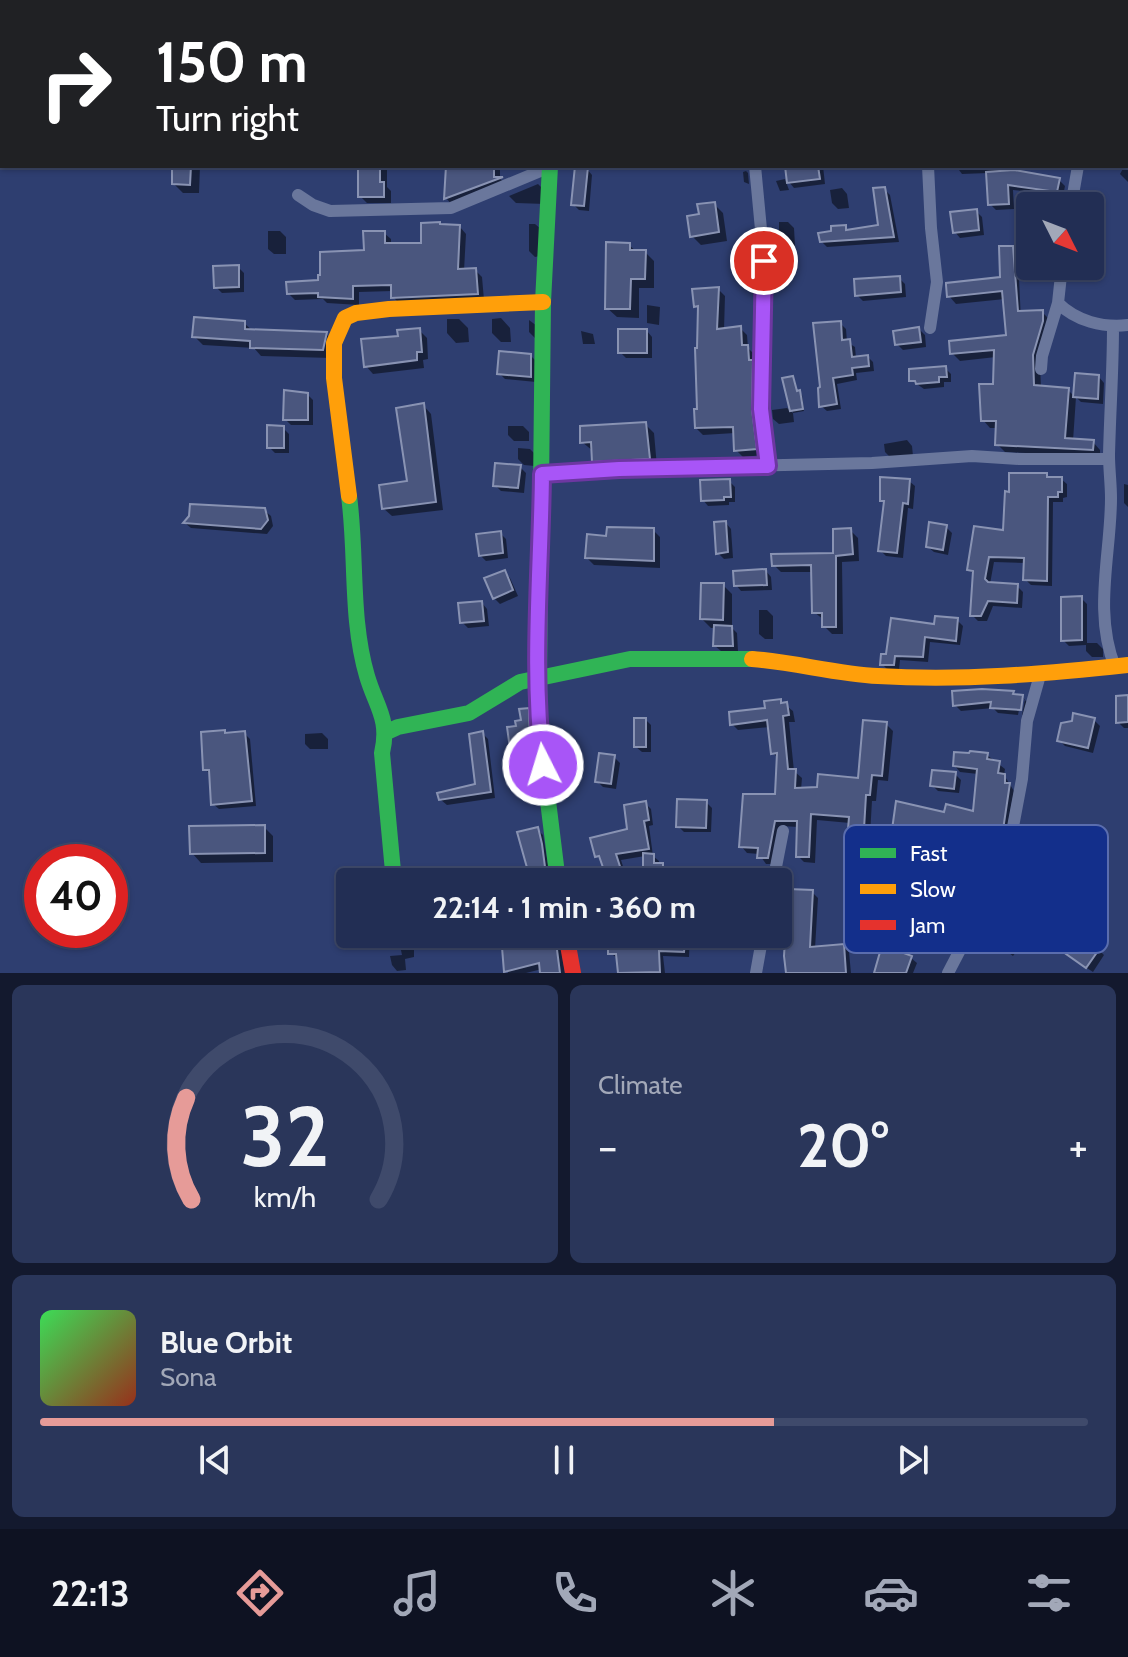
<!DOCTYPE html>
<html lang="en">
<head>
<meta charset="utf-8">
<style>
	body { margin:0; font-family:Cabin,sans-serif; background:#2a365a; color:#f1f3f6; height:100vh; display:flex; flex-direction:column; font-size:30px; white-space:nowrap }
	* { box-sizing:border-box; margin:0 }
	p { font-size:26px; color:#a2a8b8 }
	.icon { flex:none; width:44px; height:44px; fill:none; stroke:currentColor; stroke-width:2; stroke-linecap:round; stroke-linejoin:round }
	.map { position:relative; height:973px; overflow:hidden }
	.panel { display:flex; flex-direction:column; gap:12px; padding:12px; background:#13192e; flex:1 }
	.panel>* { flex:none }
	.banner { position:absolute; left:0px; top:0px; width:1128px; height:168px; box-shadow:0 2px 6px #0004,0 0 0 2px #3f4a6b; background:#202124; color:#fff; overflow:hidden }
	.needle { width:52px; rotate:132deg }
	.controls { position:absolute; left:1016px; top:192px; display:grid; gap:16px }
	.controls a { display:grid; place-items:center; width:88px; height:88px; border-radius:8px; background:#222e54; box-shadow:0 2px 6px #0004,0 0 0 2px #3f4a6b; font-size:40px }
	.speed { position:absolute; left:24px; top:844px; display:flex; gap:16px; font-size:40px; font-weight:700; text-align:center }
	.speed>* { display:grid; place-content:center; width:104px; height:104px; border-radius:50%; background:#222e54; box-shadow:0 2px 6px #0004,0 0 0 2px #3f4a6b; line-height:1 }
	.speed .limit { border:12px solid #d22; background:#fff; color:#111 }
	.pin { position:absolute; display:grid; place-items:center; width:68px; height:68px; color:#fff; margin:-34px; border:4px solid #fff; border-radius:50%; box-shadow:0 2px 8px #0007 }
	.me { position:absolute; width:88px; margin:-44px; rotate:355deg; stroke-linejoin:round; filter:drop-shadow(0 0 6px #0008) }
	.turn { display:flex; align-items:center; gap:28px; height:168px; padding:0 24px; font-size:36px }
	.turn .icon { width:104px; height:104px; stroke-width:2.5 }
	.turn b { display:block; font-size:56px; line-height:68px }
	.big { font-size:60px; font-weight:800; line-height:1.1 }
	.panel .tile { flex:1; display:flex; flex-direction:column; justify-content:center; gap:12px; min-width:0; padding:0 28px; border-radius:12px; background:#2a365a }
	.panel .dial { align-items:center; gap:0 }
	.dial svg { height:208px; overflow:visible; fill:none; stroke:#3f4a6b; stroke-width:7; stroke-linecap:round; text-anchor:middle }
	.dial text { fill:#f1f3f6; stroke:none }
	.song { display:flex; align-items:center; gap:24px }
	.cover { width:96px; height:96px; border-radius:12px; background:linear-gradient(135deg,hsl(130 70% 55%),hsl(10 70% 35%)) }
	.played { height:8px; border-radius:4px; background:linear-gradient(90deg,#e69b98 70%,#3f4a6b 70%) }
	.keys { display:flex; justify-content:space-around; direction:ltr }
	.heat { display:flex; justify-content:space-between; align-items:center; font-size:44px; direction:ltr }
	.panel .tiles { flex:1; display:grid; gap:12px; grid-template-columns:1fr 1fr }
	.tile:last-child { grid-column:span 2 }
	.trip { position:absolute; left:336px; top:868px; width:456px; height:80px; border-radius:8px; background:#222e54; box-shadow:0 2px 6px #0004,0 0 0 2px #3f4a6b; font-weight:800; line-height:80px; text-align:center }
	.menu { display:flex; height:128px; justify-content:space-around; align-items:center; background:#0e1222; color:#a2a8b8 }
	.menu .icon { width:56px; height:56px }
	.menu .selected { color:#e69b98 }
	.menu b { font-size:36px; color:#f1f3f6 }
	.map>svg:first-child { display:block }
</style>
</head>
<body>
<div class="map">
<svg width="1128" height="973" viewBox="0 0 1128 973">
	<rect width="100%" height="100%" fill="#2e3e70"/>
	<path fill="#0007" d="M234,0H253L255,2H234Z
		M295,0H325L326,2H295Z
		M402,0H532V2Z
		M607,0H675V2H607Z
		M695,0H716V2H696Z
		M759,0H792V2H759Z
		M939,0H1105V2H939Z
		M1126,163H1128V182L1120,174Z
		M174,166H200L199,193H183L174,184Z
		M360,166H387V187L391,191V203H367L360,196Z
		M448,166H500V179L508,185L453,206L446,198Z
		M787,166H823L825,184L794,188L789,182Z
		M956,166H1012L1013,174L1059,180L1065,186L1063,196L1013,190L1014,209L996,210L990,204L988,173L962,174Z
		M587,169L592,175L589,211L579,210L573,204Z
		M746,171L748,173L749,184L744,182L743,172Z
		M785,179L789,190L780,191L776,181Z
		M538,184L546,192L545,204L516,203L509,196Z
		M842,188L847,194L849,208L838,209L832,203L830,190Z
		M884,189L890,195L899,242L827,247L821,241L845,227L849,231L881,227Z
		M714,204L723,213L727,241L701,245L692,236L701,216Z
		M976,211L982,217L984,235L960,238L955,232Z
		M779,222H788L794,228L795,246H785L779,241Z
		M529,224H535L541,229L540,256L535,257L529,251Z
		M1090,224L1101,231L1099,240L1090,238Z
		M460,227L466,234L464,271L475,270L482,277L484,300L400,304L393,297V291L359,292V305L327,303L323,299L295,300L289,294L320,282L366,252L384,233L391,239V245H423Z
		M268,231H280L286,237V254H274L268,249Z
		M629,245L637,252H645L654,261V288H639V318L617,317L607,308Z
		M1011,248L1018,256L1021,321L1042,312L1050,320L1040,364L1041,388L1068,390L1075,397L1099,377L1104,383L1103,404L1081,402L1076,397L1073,441L1093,442L1100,450V457L1005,452L997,444V428H990L983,420L995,386L996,357L960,361L952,353L1009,337L1005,299L956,304L949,296L1002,279Z
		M238,267L244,273V292L222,293L216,287Z
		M899,278L905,284L906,297L863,301L857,295Z
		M718,289L725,296L724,330L740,328L747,335L748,348L754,354L755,365L759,369L763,455L743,457L736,450L735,433L703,435L696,428L699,411L700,310L696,306Z
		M647,305L660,307L659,325L647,323Z
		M501,318L510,328L511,342H501L492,333V319Z
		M447,319H459L468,328L469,342L456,343L447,333Z
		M529,320L537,326L535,338L529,332Z
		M244,323L253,331L326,334L335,342L331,358L261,356L254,348L203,345L194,336Z
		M840,323L846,329L847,342L855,347L856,358L868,357L873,362L874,371L856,373L857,380L837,384L841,409L827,411L821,406Z
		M919,329L925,335L926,347L903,350L897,344Z
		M419,330L427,338L428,359L423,360L424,368L373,374L366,366L400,337Z
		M581,331L593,334L595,344H583Z
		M647,331L652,337V358H626L620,352Z
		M531,356L536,361V382L505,379L499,373Z
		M945,368L951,374V382H944V387L924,389L911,380Z
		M793,378L798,393L802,395L804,411L793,413L794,422L779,424L773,419L772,410L787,408L793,413L785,380Z
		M307,394L313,400V425H291L285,419Z
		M423,405L431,414L443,510L392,516L383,508L409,483Z
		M645,424L654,433L657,467L602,470L594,461L593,451L582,442Z
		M508,426H523L529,432V441H514L508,435Z
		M283,428L289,434V453H275L269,447Z
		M907,440L912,446L913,456L891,458L885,452L884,444Z
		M518,448L530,449L535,454V466L524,465L518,459Z
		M520,467L526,473L524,493L501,491L495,485Z
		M1046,475L1049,479H1061L1067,484V497L1063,498V502H1053L1052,586L1031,585L1025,579L1026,563L994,562L990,584L1017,586L1023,592L1022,608L993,606L987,621H978L972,615L974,575L969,569L1005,533Z
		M729,481L735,487V502H729V505L708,506L703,500Z
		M909,481L915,486L913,509L908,508L903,558L886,556L880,550L886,504L882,500Z
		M1124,484L1128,485V507L1124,503Z
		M264,510L271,516L273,526L267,534L191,528L185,523L191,517Z
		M726,523L731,529L733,558L724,559L718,553Z
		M946,527L952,533L948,555L934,552L928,547Z
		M653,530L660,537V568L594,565L587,558L608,538Z
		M850,530L858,538L859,561L842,562L843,634H832L824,626V620L814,612L813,572H781L774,565L835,555Z
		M500,533L506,539L508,558L486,561L480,555Z
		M766,571L771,577L772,590L741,591L736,585Z
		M504,572L510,578L518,596L500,604L494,598Z
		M723,585L732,594V628L737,633L738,651H721L715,646L716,628H711L702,619Z
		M1081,598L1087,604V643H1097L1103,649V657H1092L1086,651V645L1069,646L1063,640Z
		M482,603L487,609L489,626L468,628L462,622Z
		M759,610H767L773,616V639H765L759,634Z
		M957,620L963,626L960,645L930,642L928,662L900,660L899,670H888L882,664L936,626Z
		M1013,693L1022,697L1028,703L1026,715H1022L1025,699H1021L1018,715L998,713L993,708L961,711L955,705Z
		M1128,697V728H1124L1118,722Z
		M780,701L793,711L795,722H789L794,771L802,778L801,790L859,781L886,724L893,731L888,781L878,780L876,801H872L870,835H857L850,828V823L817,820L815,863L804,862L798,856V827L782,826L775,864H766L759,854L747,853L741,846L777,796L779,759L773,753L770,727L738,730L732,724L767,710Z
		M528,710L534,716L535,748L532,752L517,754L511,748L518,727Z
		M646,720L651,725V752H642L636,747Z
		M1094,720L1100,726L1093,753L1065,746L1059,740Z
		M244,733L250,739L256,806L219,809L213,804L211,775L205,769Z
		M322,733L328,739V749H310L305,744V734Z
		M482,733L488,739L495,798L447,805L441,800L478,785Z
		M987,755L1005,769L1004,775L1014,791L1006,834L996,857L982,852L974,872L942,860L936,854L943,836L918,833L915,859L897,856L891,850L897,804L946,814H975L978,774L960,772L955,766Z
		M614,757L620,763L616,789L603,787L597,781Z
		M955,774L961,780L959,793L938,791L932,785Z
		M706,802L712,808L711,832H684L678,826Z
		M645,803L651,809L653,825L649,826L653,856L659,861V865L668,871V876H683L689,882H648L645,879V856L621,860L628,882H610L603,862L597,856L630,829Z
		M264,827L273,836V862L201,863L192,853Z
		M537,829L543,835L551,882H531Z
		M812,892L818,898L815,949L843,946L849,952L851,973H788Z
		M996,924L1022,944L1013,956L993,941Z
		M505,934H528V939L554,936L560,942L565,973H542V969L526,973H508Z
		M615,934H639L640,942L655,941L656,934H710L709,936L690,934L689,957L663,956L665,973H620L619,959L610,953L616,943Z
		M399,941H408L414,947V957L405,959L406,970L397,971L392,965L390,956L402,955Z
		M1099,950L1104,955L1093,972L1067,955Z
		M911,958L917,963L913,973H876Z"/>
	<path fill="#4a567e" stroke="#8993b3" stroke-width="2" d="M172,166H191L190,185L172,184Z
		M358,166H380V182H384V197H358Z
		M446,166H494V177H503L444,199Z
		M575,166L588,167L584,206L571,205Z
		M785,166H818L820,179L787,183Z
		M1014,170L1060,178L1057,192L1008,185L1009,204L988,205L986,172Z
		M885,187L894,237L820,242L818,233L831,231V226L846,225V230L878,225L873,188Z
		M715,202L719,232L690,237L687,216L699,214L697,204Z
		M977,209L979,230L953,233L950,212Z
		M440,222V224L460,225L458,269L476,268L478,294L391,298V285L353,286V299L318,297V293L287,294L286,282L318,280V275H320V252L364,250L363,231H385V243H421V223Z
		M606,242L630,243V250H646L645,279H631L630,309H605Z
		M999,246H1013L1018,311L1043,310V321L1033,355L1034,385L1069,388L1065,438L1094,440L1093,450L995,445L996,421H981L979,384H993L994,350L950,354L949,341L1006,335L1002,291L947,297L946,285V283L1000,277Z
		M239,265V287L214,288L213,266Z
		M900,276L901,292L855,296L854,279Z
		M719,287L717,329L741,326L742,345H748L749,360H753L752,409L757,449L734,451L733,427L695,428L694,409H697L695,348H697L698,306L694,307L692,289Z
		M194,317L245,321V329L327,332L323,350L250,348V341L192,337Z
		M841,321L842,340L850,339L852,357L868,355L869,366L852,368L853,375L833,378L837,404L819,407L818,388L820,387L813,323Z
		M919,327L921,342L895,345L893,331Z
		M420,328L422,352H417V360L364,367L361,339L398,336L397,330Z
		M618,329H647V353H618Z
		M499,351L531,354V377L497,374Z
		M946,366L947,377H939V382L916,384L915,381H909V369Z
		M1075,373L1099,375L1098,399L1073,397Z
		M793,376L797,391L800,390L803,409L790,411L782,378Z
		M284,390L308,393V420H283Z
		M424,403L436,502L382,509L379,485L407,481L396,408Z
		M646,422L650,459L592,462L591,442L580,443V426Z
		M267,425L284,426V448H267Z
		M495,463L521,465L518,488L493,486Z
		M1009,473H1047V477H1062V492H1058V497H1048L1047,581L1023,580L1024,558L989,557L985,579L988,582L1018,584L1017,603L988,601L981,616H970L973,571L967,570L974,526L1003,530L1005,491L1009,492Z
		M880,477L910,479L908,504L903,503L897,553L878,551L884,501H880Z
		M730,479L731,497H724V500L701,501L700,480Z
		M190,504L265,508L268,520L261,529L183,523L189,516Z
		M726,521L728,552L716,554L714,522Z
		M929,522L947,525L943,550L926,547Z
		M607,527L654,528V561L585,558L587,534L606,536Z
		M851,528L853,554L836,556V627H822V613H812L811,565L772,566L771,554L833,553V529Z
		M501,531L503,553L479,556L476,534Z
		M766,569L767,585L734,586L733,571Z
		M505,570L513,590L493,599L484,578Z
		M701,583H724L723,620L700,619Z
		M1082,596V640L1061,641V597Z
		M482,601L484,621L460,623L458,603Z
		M935,616L958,618L956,641L925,637L923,657L895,656L894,665H880L881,654H886L891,618L934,624Z
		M714,625L732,626L733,646H713Z
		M982,689L1014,691L1013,694L1023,695L1021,710L990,708L991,702L953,706L952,691Z
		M1128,695V722L1116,723V696Z
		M781,699V703L787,702L789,715L783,716L788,769H796L795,788L817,787L818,774L858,778L863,720L887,722L882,776L872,775L870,795H866L864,829H848L849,817L811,814L809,857H796L797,821H775L768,858H757L758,848L739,847L743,794H775L777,753L771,754L767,720L730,725L729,712L765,708L764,701Z
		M529,708L530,742L526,747L510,749L507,727L516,726L515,721L521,720L519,709Z
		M1073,713L1095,718L1088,748L1057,741L1061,723L1072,721Z
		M634,718H646V747H634Z
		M225,730V733L245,731L252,801L211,805L209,770H203L201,732Z
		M483,731L491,792L439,800L437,793L475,784L469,734Z
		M970,751L988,753L987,759L1000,761L998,773L1005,774V783H1010L1003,830L1000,829L990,853L976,847L968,868L934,855L942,832L913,829L910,854L889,851L896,801L944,812L946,804L973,811L977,769L953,766L954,752L969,753Z
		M599,753L615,755L611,784L595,782Z
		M932,770L956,772L954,789L930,786Z
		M677,799L707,800L706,828L676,827Z
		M646,801L649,820L644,821L649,849L616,854L625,882H608L599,856L595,857L590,838L627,829L624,805Z
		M265,825V853L190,854L189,826Z
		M538,827L542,844L547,882H531L517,832Z
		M643,853L654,854V863H663V880L643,879Z
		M788,889L813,890L810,947L844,944L846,973H786L784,956Z
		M1023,892L1100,948L1086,968L1059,949L1064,942L1013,904Z
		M524,934V937L555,934L560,973H540L539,963L504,972L501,935Z
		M613,934H623L624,941L654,939V934H674L673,942H685L684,952L659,951L660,972L618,973L616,954H608V941H614Z
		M882,945L912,956L906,973H874Z"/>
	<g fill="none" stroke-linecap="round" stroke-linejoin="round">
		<path stroke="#6a779c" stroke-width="12" d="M38,0L39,2
			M1123,2V0
			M755,166L764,261L761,409L768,466
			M928,166L931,228L937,282L930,328
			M298,195L313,205L330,211L451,208L550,167
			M1071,206L1078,166
			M1062,266L1058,303C1076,321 1103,328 1128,325
			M1113,327C1113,370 1110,412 1109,455C1109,469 1111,484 1111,498C1111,554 1093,612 1115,667
			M1041,369L1042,356L1058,303
			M542,474L619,469L872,463L972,456L1019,459H1109
			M773,882L783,831
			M756,973L763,934
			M948,973L996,881L1012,832L1022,779L1027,721L1040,675"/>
		<path stroke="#30b455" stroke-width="16" d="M538,0V2
			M550,166L543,302L539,677L540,736L558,882
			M349,496C357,556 350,618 367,676C376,707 390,719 382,753L394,882
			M387,732L398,727L469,713L520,682L630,659H752"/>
		<path stroke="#ff9f0a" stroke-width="16" d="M349,496L334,378V343L345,318L356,313L389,309L543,302
			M752,659C794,662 836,674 878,676C962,681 1045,674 1128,665"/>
		<path stroke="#e5322d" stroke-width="16" d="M566,934L573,973"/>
	</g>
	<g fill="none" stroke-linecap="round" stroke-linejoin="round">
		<defs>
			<path id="route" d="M543,765C531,670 541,570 542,474L619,469L768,466L761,409L764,261"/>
		</defs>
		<use href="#route" stroke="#6d37a1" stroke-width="20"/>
		<use href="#route" stroke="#a855f7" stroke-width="14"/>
	</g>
	<rect x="844" y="825" width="264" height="128" rx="12" fill="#132f8b" stroke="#5a6dae" stroke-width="2"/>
	<rect x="860" y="848" width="36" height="10" fill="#30b455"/>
	<rect x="860" y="884" width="36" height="10" fill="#ff9f0a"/>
	<rect x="860" y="920" width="36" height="10" fill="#e5322d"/>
	<g font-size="22" fill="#fff">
		<text x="910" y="861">Fast</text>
		<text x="910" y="897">Slow</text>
		<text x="910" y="933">Jam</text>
	</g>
</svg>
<div class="controls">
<a><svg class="needle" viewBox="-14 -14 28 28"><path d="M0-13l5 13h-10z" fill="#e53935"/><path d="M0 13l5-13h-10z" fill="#a2a8b8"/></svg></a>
</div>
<div class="speed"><div class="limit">40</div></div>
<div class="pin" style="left:764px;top:261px;background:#d93025"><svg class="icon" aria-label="arrive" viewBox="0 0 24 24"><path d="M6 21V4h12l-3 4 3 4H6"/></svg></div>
<svg class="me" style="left:543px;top:765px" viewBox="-20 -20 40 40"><circle r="17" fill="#a855f7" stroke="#fff" stroke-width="3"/><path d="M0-11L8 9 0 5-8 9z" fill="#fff"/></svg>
<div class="trip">22:14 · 1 min · 360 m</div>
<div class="banner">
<div class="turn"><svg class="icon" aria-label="right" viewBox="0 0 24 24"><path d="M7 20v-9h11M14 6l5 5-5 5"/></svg><div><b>150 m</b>Turn right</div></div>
</div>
</div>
<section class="panel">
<div class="tiles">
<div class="tile dial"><svg viewBox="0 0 100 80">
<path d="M14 69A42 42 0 1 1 86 69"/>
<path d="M14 69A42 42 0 0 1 12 30" stroke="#e69b98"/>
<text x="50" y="56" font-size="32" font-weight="700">32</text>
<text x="50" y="72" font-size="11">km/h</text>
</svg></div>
<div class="tile"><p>Climate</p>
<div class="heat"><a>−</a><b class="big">20°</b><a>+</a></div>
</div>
<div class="tile">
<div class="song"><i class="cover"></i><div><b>Blue Orbit</b><p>Sona</p></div></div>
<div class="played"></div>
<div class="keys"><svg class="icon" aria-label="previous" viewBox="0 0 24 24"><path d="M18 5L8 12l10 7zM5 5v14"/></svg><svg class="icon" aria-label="pause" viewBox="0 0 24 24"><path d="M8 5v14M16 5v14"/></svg><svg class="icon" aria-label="next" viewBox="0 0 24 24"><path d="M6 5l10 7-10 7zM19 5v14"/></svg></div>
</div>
</div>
</section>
<nav class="menu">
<b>22:13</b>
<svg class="icon selected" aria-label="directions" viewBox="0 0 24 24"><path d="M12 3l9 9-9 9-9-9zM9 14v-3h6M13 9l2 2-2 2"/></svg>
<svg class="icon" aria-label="music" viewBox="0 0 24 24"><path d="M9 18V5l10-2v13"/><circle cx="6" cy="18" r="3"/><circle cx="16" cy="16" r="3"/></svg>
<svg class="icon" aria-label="phone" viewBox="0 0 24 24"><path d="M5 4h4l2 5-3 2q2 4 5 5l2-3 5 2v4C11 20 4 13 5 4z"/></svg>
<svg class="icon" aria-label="climate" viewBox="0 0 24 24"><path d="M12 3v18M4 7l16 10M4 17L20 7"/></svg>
<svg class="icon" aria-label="car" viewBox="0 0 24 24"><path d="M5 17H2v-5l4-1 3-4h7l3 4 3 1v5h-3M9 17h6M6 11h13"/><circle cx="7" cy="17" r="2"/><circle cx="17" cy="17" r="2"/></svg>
<svg class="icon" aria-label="filters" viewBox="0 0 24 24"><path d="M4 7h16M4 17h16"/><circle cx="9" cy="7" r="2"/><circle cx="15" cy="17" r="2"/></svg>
</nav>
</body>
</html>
